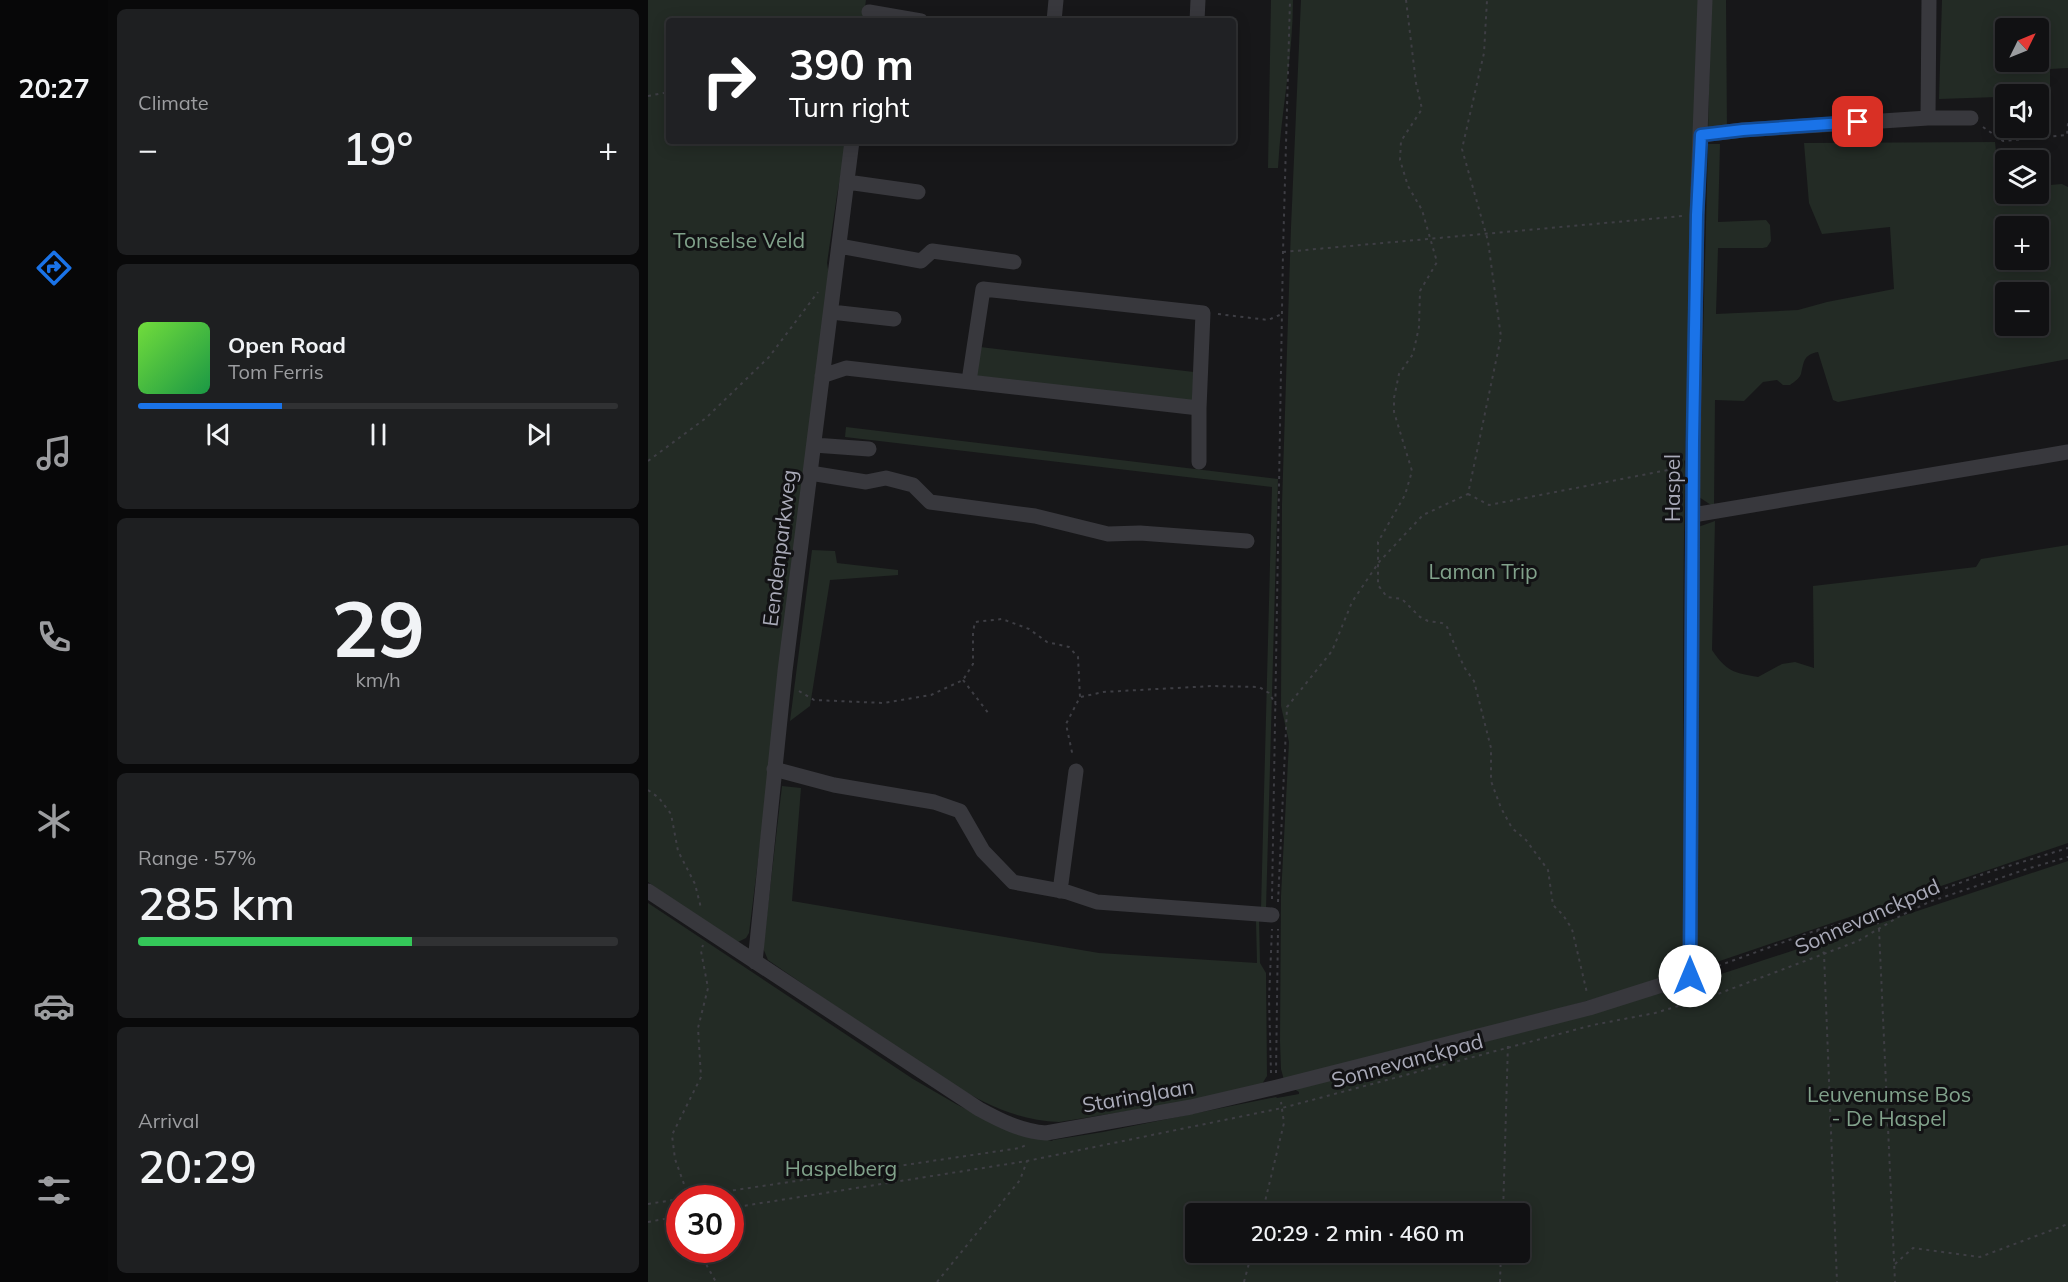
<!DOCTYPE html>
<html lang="en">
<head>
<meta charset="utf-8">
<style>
	body { margin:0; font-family:Mulish,sans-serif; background:#1e1f21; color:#f1f3f6; height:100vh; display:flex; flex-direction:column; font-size:22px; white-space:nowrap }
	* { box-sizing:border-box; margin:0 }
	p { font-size:20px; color:#9c9da0 }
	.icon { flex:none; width:33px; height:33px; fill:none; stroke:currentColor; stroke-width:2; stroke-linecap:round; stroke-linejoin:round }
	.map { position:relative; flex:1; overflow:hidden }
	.drawer { display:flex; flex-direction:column; gap:9px; padding:9px; background:#09090a; width:540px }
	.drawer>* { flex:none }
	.hud { position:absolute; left:18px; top:18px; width:570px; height:126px; border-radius:6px; box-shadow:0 3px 15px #0003,0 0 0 2px #303133; background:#202124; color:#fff; overflow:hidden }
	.needle { width:39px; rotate:47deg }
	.fabs { position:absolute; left:1347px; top:18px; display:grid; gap:12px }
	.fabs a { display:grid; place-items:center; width:54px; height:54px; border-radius:6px; background:#111113; box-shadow:0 3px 15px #0003,0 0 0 2px #303133; font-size:30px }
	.speed { position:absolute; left:18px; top:1185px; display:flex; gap:12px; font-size:30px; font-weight:700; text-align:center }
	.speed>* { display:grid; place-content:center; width:78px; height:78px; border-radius:50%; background:#111113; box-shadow:0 3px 15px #0003,0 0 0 2px #303133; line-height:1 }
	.speed .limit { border:9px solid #d22; background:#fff; color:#111 }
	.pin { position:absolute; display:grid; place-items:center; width:51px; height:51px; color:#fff; margin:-26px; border-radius:12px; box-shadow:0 3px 9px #0006 }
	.me { position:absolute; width:66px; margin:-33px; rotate:0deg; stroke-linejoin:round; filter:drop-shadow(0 0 4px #0008) }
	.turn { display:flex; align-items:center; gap:21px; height:126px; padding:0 24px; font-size:27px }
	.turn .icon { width:78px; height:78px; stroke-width:2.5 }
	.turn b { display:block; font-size:42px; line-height:51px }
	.big { font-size:45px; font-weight:600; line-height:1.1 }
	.drawer .card { flex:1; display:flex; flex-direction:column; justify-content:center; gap:9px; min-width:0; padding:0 21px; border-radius:9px; background:#1e1f21 }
	.drawer .dial { align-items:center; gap:0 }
	.dial b { font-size:78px; line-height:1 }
	.song { display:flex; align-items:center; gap:18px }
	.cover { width:72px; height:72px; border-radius:9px; background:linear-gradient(135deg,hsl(100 70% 55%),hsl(140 70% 35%)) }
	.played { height:6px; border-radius:3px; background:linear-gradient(90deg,#1a73e8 30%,#303133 30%) }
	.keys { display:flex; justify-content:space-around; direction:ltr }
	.heat { display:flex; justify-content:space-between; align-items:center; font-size:33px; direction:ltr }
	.charge { height:9px; border-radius:4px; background:linear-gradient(90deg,#34c759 57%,#303133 0) }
	.trip { position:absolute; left:537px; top:1203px; width:345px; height:60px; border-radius:6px; background:#111113; box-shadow:0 3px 15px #0003,0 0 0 2px #303133; font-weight:600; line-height:60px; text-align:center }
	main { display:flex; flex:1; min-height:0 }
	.menu { display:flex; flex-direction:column; width:108px; justify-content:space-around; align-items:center; background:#070708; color:#9c9da0 }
	.menu .icon { width:42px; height:42px }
	.menu .active { color:#1a73e8 }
	.menu b { font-size:27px; color:#f1f3f6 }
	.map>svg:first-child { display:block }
</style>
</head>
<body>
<main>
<nav class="menu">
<b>20:27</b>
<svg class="icon active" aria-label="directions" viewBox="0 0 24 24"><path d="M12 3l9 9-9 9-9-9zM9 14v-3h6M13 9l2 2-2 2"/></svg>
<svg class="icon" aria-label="music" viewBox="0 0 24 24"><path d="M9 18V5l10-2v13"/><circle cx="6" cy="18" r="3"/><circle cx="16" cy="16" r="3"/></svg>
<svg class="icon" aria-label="phone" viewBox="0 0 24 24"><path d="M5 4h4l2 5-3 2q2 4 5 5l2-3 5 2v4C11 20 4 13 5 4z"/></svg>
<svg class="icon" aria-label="climate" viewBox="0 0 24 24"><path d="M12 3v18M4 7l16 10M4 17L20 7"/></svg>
<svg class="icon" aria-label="car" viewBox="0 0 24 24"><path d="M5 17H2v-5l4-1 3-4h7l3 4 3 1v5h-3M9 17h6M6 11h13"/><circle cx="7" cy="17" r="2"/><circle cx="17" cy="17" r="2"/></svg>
<svg class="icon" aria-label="filters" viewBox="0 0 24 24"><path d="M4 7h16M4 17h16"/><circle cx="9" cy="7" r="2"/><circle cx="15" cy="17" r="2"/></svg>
</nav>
<section class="drawer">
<div class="card"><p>Climate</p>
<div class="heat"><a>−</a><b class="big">19°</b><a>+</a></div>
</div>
<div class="card">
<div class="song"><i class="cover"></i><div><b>Open Road</b><p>Tom Ferris</p></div></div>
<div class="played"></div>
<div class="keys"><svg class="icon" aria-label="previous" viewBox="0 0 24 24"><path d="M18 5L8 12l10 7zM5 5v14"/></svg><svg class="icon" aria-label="pause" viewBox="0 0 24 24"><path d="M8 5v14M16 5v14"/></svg><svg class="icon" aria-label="next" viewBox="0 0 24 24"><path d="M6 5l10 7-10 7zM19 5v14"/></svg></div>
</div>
<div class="card dial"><b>29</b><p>km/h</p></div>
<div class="card"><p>Range · 57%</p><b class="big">285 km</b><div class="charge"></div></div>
<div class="card"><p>Arrival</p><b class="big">20:29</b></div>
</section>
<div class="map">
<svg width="1420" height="1282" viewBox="0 0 1420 1282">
	<rect width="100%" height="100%" fill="#171719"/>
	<path fill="#232b25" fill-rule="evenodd" d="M0,0H218L215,21H21V141H199L189,195L179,263L182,282L101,933L98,938L90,942L53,920L0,882Z
		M623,0H645C645,56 633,112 630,168H620Z
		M653,0H1052L1043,222L1037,460L1036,461L1037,472C1034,638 1035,803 1037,969L1026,976L858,1024L636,1080L633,1069L632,1041L633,896L641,742L633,706L634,504L643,227Z
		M1063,0H1078L1079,133H1060Z
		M1294,0H1420V68L1402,69V103L1393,124L1391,125L1390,94H1358V128H1388L1382,131H1349L1350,97L1291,99ZM1358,28H1390V62H1358Z
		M1347,142L1352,190H1357L1358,194H1390L1391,186L1414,184L1420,187V359L1190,402L1185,400L1170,352C1155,355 1156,362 1153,374C1151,379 1146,382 1142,385H1135L1129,380L1115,382L1096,401L1067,400L1066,507L1051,497L1060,144H1072L1070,222L1118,220L1122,225L1123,241L1119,247L1115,248H1070L1068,314L1150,310L1179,302L1246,289L1242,227L1174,234L1161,203L1156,143ZM1358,226H1390V260H1358ZM1358,292H1390V326H1358Z
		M332,347L546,372L544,402L327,377Z
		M198,427L630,479L618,909H613L624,487L197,437Z
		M1067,521L1064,650C1078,671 1086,673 1110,677L1134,664L1147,662L1166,668L1165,586L1328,567L1333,559L1420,545V843L1060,965L1050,960L1047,651L1050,527Z
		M164,550L187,551L189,563L250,570V575L182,580L162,706L142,721Z
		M134,786L153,788L144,901L451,953L609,963L608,920H611L612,963L618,973L619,1076L614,1084L543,1101L411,1122C348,1120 296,1079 246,1045C203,1017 161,988 120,960L115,948Z
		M1420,861V1282H0V903L265,1079L308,1104L363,1132L404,1141L405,1140L455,1132L628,1097L629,1098L651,1094V1092L643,1087L969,1004L1070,975L1165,944V945L1177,942V940L1221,922L1203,933ZM32,1198H82V1250H32ZM548,1214H872V1252H548Z"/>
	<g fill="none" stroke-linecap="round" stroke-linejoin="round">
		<path stroke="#3e3e44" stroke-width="2" stroke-dasharray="3 4.5" stroke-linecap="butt" d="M758,0L768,83L774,109L753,141L752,160L760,186L774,210L789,262L772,291L771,327L765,354L751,374L746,398V412L764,471L757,495L730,542V585L739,597L754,599L772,617L780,621L794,623L799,627L816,667L826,681L843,748V781L853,808L864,828L878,840L900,870L905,905L915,915L924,929L939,993
			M0,96L21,92
			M1335,127L1355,141L1419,135L1420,123
			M635,252L1035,216
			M570,314L620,320L634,314
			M0,461L58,418L121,357L170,292
			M820,494L841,505L1030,468
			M315,680L341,714
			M151,691L166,700L236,703L283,695L315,680L325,664V632L327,622L354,619L381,629L399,642L421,647L430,657L432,697L418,724L425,757
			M433,697L455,692L564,686L611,687L621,693L628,705
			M0,790L11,798L23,814L30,851L47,884L53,908
			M624,899L635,252L642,0
			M630,902L639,707L684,651L704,602L731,562L775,515L820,494L853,337L840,241L814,149L836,53L839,0
			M1228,914L1231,929L1247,1282
			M1169,930L1176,954L1189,1282
			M1058,970L1067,995
			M1056,971L1169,930L1228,914L1341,872L1420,848
			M623,1073L621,999L624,929
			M628,1073L630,929
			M33,1198L372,1148L378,1145
			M41,1198L27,1159L24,1135L53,1077L50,1028L60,988L53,951L55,945
			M0,1204L32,1199
			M82,1208L379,1161L634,1108L945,1025L1007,1013L1067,995L1210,941L1254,915L1281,902L1382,868L1420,857
			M614,1214L636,1123L633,1102
			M855,1214L860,1043
			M0,1222L32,1216
			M55,1250L59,1266L68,1282
			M1247,1264L1265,1248L1332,1257L1420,1224
			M289,1282L372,1180L379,1161
			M596,1282L604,1252
			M852,1282L853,1252"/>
		<path stroke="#38383d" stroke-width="15" d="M221,12L273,21
			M406,21L408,0
			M549,21L550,0
			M1280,118L1281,0
			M1053,135L1095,130L1280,118H1323
			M199,182L270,192
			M191,246L273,261L284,251L366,262
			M183,312L246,319
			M174,376L198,368L551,408L555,313L335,289L321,381
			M166,445L221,449
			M551,462V408
			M162,473L218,482L238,478L265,485L282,502L387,516L460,534L492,533L599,541
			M1045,515L1420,452
			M126,769L186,785L286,802L312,811L335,851L365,882L419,892L449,902L624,915
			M0,891L331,1109C353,1121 373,1131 398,1133L543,1107L629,1087L941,1008L1042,976L1045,465L1049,215L1057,0
			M412,891L428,771
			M107,962L137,671L204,141"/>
	</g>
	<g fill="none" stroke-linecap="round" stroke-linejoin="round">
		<defs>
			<path id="route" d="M1042,976L1045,442L1049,215L1053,135L1095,130L1210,122"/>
		</defs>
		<use href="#route" stroke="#114b97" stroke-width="15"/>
		<use href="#route" stroke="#1a73e8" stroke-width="10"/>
	</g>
	<g text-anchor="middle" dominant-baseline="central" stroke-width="6" stroke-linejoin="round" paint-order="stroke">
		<g font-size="21" fill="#81a28b" stroke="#121214">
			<text x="91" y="240">Tonselse Veld</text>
			<text x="835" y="571">Laman Trip</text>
			<text x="1241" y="1094">Leuvenumse Bos<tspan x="1241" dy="24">- De Haspel</tspan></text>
			<text x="193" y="1168">Haspelberg</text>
		</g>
		<g font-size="21" fill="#a9aab8" stroke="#121214">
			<text transform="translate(1024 488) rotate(-90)">Haspel</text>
			<text transform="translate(131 548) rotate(-83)">Eendenparkweg</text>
			<text transform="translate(1219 916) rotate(-24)">Sonnevanckpad</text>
			<text transform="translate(759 1060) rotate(-15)">Sonnevanckpad</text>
			<text transform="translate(490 1095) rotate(-10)">Staringlaan</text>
		</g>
	</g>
</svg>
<div class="fabs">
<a><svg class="needle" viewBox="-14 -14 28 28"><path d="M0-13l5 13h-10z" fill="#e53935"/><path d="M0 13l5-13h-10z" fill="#9c9da0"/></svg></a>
<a><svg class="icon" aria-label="sound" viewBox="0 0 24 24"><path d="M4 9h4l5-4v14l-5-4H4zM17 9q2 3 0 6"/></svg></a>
<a><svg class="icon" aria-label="layers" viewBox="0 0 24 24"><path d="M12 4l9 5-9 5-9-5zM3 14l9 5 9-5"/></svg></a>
<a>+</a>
<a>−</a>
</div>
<div class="speed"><div class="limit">30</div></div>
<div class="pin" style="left:1210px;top:122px;background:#d93025"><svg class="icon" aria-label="arrive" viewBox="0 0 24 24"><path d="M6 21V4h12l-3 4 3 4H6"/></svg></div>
<svg class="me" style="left:1042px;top:976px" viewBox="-20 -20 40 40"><circle r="19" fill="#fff"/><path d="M0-13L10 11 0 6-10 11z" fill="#1a73e8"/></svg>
<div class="trip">20:29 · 2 min · 460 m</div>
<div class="hud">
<div class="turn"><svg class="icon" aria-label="right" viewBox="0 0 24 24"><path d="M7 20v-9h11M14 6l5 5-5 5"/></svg><div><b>390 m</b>Turn right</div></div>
</div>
</div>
</main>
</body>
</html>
